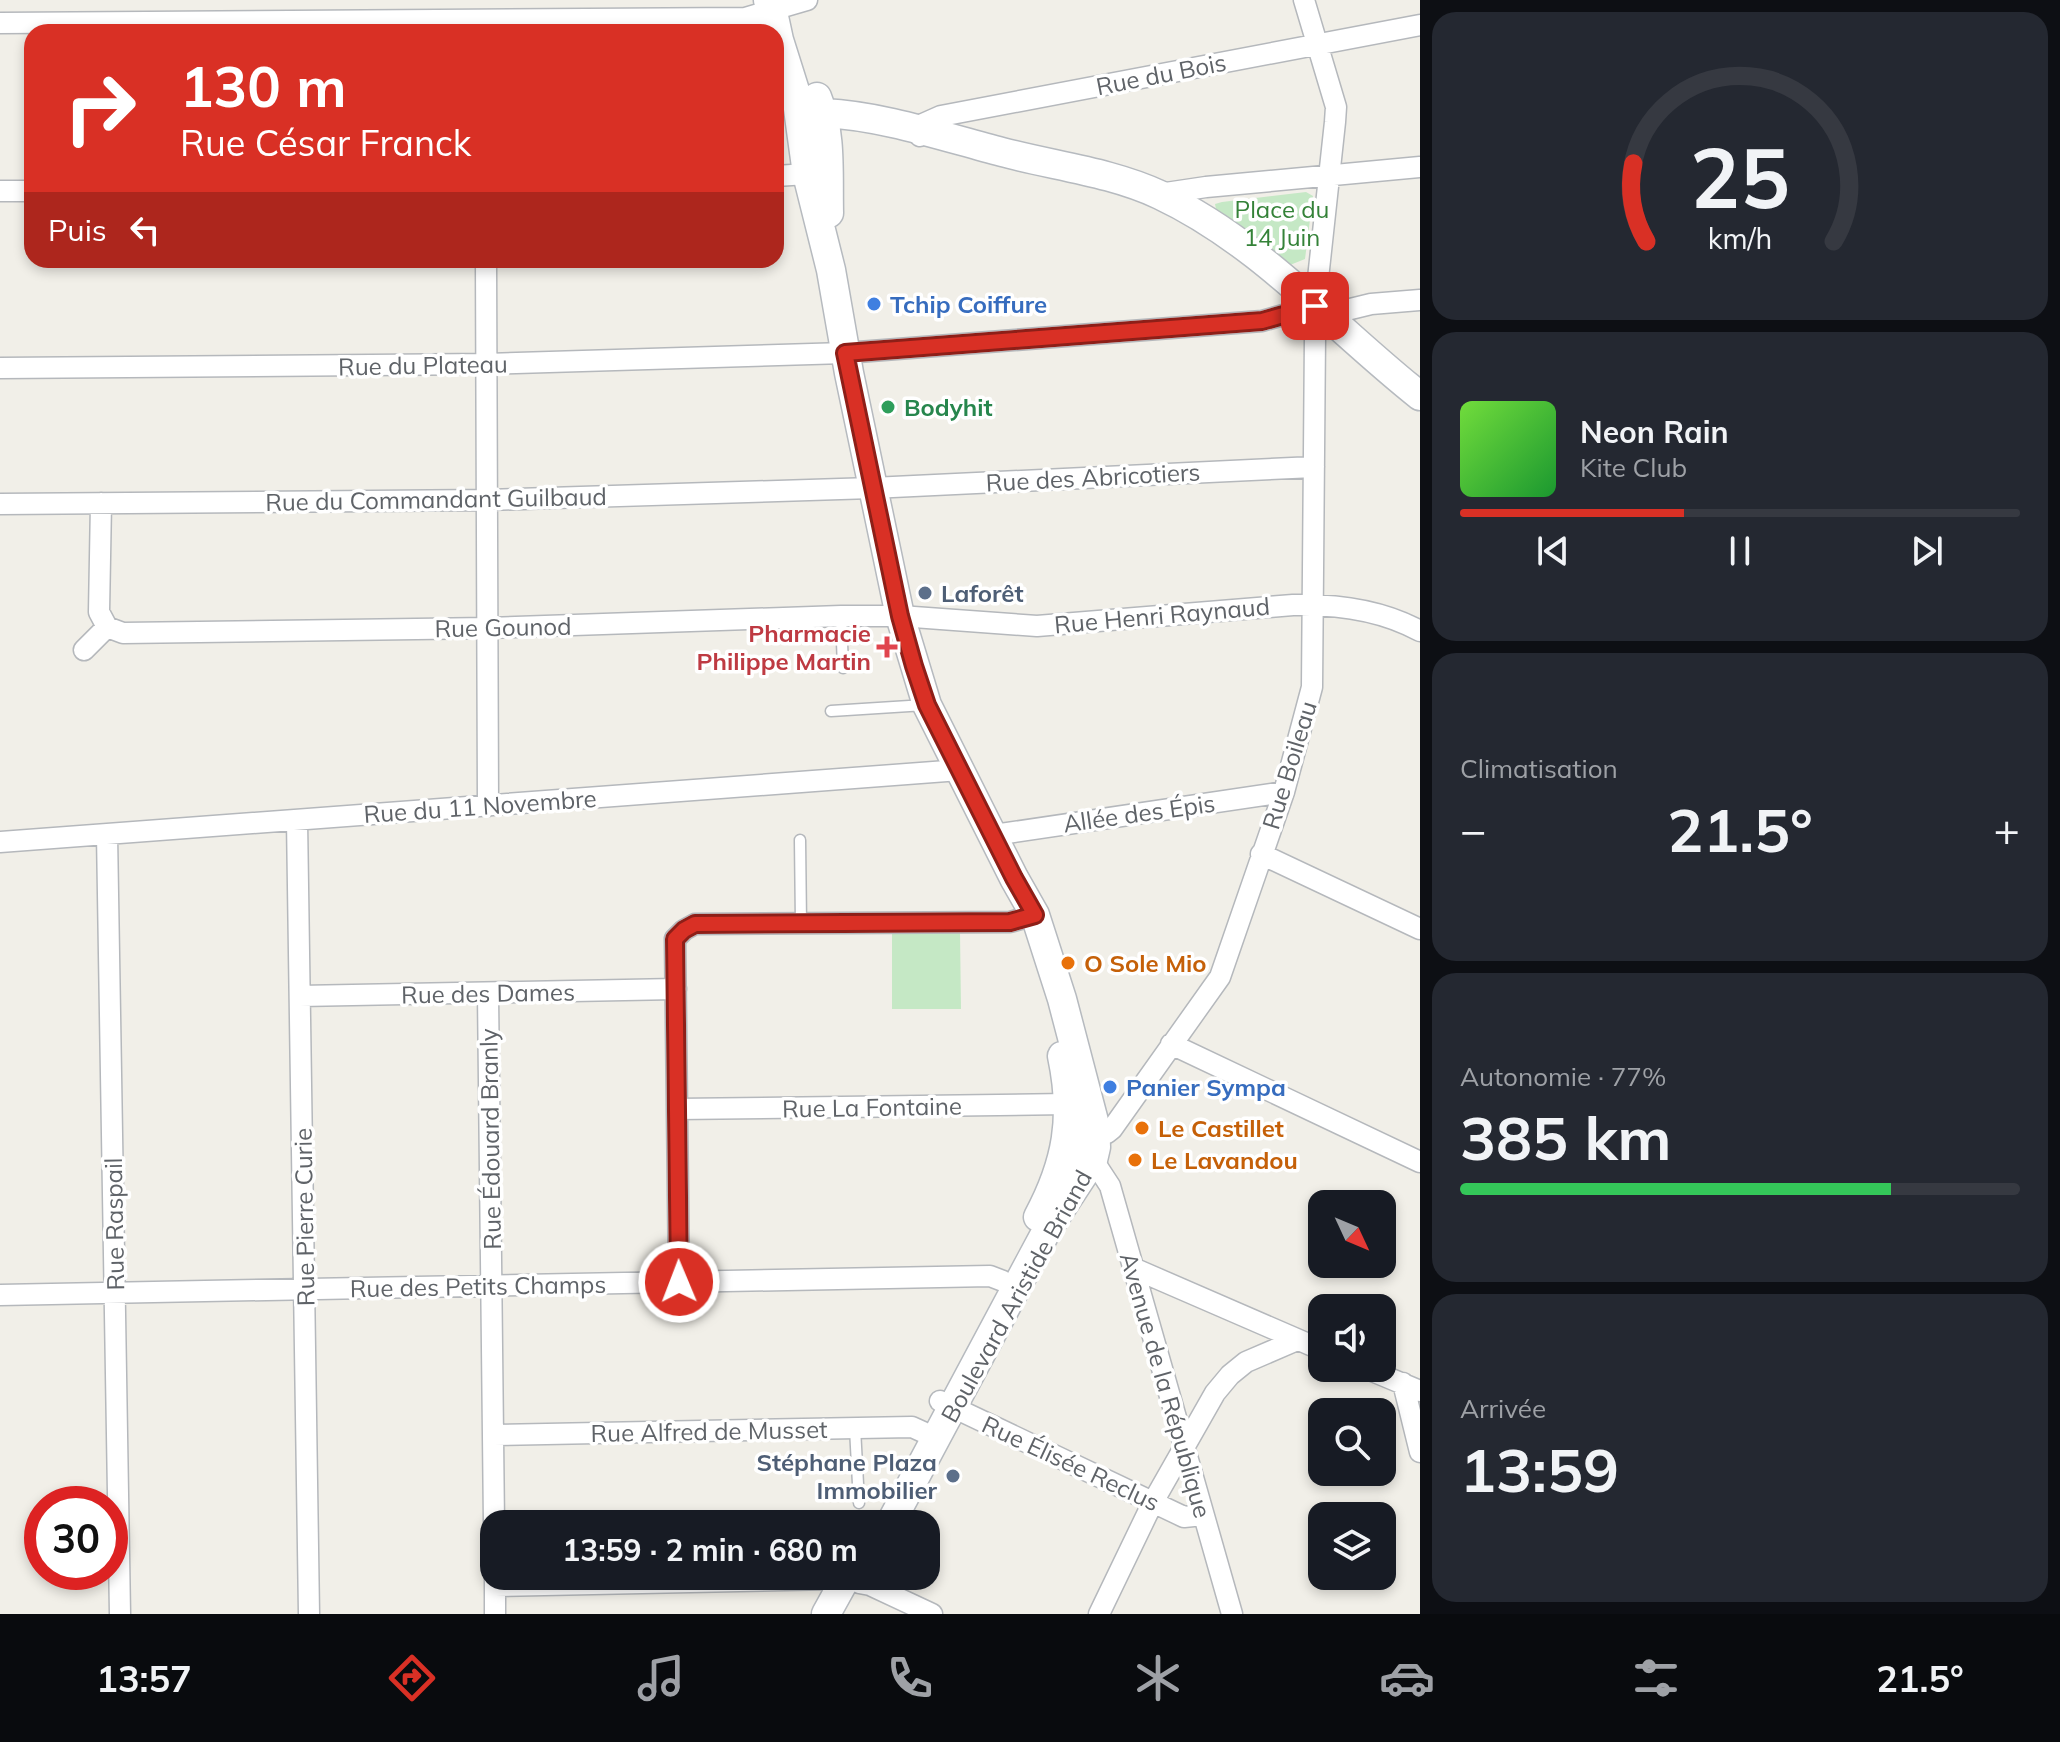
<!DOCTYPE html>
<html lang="fr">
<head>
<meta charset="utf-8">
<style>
	body { margin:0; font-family:Mulish,sans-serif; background:#242831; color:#f1f3f6; height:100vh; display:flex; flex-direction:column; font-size:30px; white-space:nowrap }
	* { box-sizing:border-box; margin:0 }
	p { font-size:26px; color:#9ea1a6 }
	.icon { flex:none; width:44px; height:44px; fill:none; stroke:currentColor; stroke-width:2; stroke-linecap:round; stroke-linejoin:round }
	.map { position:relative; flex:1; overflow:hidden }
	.details { display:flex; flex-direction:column; gap:12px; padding:12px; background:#0d0f14; width:640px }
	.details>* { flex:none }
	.guide { position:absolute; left:24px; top:24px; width:760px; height:244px; border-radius:24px; box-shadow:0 4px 12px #0003; background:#d93025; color:#fff; overflow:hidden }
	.needle { width:52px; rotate:134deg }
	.fabs { position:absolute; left:1308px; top:1190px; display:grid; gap:16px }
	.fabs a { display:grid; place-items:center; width:88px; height:88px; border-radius:16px; background:#171b24; box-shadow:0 4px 12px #0003; font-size:40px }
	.speed { position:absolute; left:24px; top:1486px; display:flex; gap:16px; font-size:40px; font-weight:700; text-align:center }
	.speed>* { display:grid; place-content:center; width:104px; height:104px; border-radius:50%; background:#171b24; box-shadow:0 4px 12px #0003; line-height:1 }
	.speed .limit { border:12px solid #d22; background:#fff; color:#111 }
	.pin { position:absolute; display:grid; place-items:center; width:68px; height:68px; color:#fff; margin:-34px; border-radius:16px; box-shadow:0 4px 12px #0006 }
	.me { position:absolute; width:88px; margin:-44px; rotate:359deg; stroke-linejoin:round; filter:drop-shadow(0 0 6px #0008) }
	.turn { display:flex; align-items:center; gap:28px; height:168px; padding:0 24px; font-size:36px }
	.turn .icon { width:104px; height:104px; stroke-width:2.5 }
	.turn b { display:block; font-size:56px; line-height:68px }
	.then { display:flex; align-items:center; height:76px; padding:0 24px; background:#0003; gap:16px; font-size:30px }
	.big { font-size:60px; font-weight:700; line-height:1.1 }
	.details .tile { flex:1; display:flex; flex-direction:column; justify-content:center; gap:12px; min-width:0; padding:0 28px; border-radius:24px; background:#242831 }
	.details .dial { align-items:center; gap:0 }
	.dial svg { height:208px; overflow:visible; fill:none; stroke:#363941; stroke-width:7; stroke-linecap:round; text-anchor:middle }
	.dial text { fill:#f1f3f6; stroke:none }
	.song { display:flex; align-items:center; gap:24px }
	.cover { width:96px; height:96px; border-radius:12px; background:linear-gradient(135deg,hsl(100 70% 55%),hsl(130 70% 35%)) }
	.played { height:8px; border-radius:4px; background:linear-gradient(90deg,#d93025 40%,#363941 40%) }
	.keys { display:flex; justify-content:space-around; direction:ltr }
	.heat { display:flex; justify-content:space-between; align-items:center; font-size:44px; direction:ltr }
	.charge { height:12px; border-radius:6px; background:linear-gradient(90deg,#34c759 77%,#363941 0) }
	.trip { position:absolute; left:480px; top:1510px; width:460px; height:80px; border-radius:24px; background:#171b24; box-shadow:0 4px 12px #0003; font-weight:700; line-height:80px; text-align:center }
	.tab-bar { display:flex; height:128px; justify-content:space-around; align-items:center; background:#090b0e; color:#9ea1a6 }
	.tab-bar .icon { width:56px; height:56px }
	.tab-bar .selected { color:#d93025 }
	.tab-bar b { font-size:36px; color:#f1f3f6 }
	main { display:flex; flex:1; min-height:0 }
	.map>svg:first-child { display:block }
</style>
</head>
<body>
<main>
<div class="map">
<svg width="1420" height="1614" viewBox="0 0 1420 1614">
	<rect width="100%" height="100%" fill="#f1efe8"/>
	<path fill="#c5e8c5" d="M1306,192L1313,196L1305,259L1290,265L1216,209L1215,204L1222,202Z
		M960,932L961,1009H892V933Z"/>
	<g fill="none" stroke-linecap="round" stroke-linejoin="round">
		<defs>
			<path id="service" d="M841,616L843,668
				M831,711L925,705
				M800,840L801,924
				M855,1428L859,1503"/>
			<path id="minor" d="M0,23L745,18L807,0
				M920,136L923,124L941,116L1420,25
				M776,176L807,174
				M0,191H32
				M1159,194L1206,187L1420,167
				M486,260L488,806
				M0,368L487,364L845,353L1262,321L1315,306L1335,122L1336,107L1304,0
				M101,503L99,612L107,627L123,633L488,628L841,616H900L1037,626L1293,605C1336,604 1382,610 1420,631
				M0,504L488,500L872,488L1314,467
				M84,650L107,627
				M297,820L309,1614
				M107,834L120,1614
				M994,835L1284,792
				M0,842L960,770
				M1261,854L1420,929
				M488,994L494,1524
				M300,996L676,989
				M1171,1044L1420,1162
				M677,1109L1068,1104
				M1133,1268L1322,1350
				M679,1282L675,939L684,930L695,924L1010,922L1035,915
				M0,1295L990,1276L1003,1281
				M1365,1368L1420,1391
				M1403,1383L1420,1452
				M940,1401L1184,1517L1203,1515
				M494,1435L912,1427L923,1432
				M495,1576V1614
				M859,1583L870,1585L932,1614
				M495,1586L833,1579L845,1581
				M1099,1614L1153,1502L1215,1393L1230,1375L1246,1362L1297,1340
				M1232,1614L1110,1186L1093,1160H1081L1067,1141L1107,1133L1112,1129L1220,977L1284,792L1312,687L1315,335L1326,315L1371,304L1420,300"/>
			<path id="secondary" d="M768,0L773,12L779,40L796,94L807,174L831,270L849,373L900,616L927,705L1014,878L1035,915L1062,999L1095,1125L1096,1147L1093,1160L1047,1230L890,1524
				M817,97C832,133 828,175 829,213
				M824,113C884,116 944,137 1002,152C1054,166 1111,172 1160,195C1260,242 1335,329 1420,396
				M1038,1217C1067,1163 1075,1117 1062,1056
				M826,1614L847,1576"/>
		</defs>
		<use href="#service" stroke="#b5b8bc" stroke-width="13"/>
		<use href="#minor" stroke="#b5b8bc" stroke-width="23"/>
		<use href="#secondary" stroke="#b6babf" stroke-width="31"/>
		<use href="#service" stroke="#fff" stroke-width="10"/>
		<use href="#minor" stroke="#fff" stroke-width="20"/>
		<use href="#secondary" stroke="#fff" stroke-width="28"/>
	</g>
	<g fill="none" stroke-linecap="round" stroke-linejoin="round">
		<defs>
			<path id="route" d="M679,1282L675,939L684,930L695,924L1010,922L1035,915L1014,878L927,705L914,666L900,616L845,353L1262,321L1315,306"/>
		</defs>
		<use href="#route" stroke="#8d1f18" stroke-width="20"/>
		<use href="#route" stroke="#d93025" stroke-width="14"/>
	</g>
	<g fill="#3f7fe0" stroke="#fff" stroke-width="3">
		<circle cx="874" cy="304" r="8"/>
		<circle cx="1110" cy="1087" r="8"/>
	</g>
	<circle fill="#2e9e5b" stroke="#fff" stroke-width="3" cx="888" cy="407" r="8"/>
	<g fill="#5c6f8a" stroke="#fff" stroke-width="3">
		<circle cx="925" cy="593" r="8"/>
		<circle cx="953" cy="1476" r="8"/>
	</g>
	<path fill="#e0444e" stroke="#fff" stroke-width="3" d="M883 635h8v8h8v8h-8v8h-8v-8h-8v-8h8z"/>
	<g fill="#e8710a" stroke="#fff" stroke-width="3">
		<circle cx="1068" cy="963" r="8"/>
		<circle cx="1142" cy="1128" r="8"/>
		<circle cx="1135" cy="1160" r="8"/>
	</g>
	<g text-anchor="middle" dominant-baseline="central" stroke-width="7" stroke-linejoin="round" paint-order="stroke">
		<g font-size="24" fill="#5f6368" stroke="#fff">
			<text transform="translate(1161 74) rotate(-11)">Rue du Bois</text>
			<text transform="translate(423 365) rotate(-1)">Rue du Plateau</text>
			<text transform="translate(1093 477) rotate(-3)">Rue des Abricotiers</text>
			<text transform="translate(436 499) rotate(-1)">Rue du Commandant Guilbaud</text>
			<text transform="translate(1162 615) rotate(-5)">Rue Henri Raynaud</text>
			<text transform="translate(503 627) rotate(-1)">Rue Gounod</text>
			<text transform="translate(1289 765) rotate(-73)">Rue Boileau</text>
			<text transform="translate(480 806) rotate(-4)">Rue du 11 Novembre</text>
			<text transform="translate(1139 813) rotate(-8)">Allée des Épis</text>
			<text transform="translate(488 993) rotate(-1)">Rue des Dames</text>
			<text transform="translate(872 1107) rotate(-1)">Rue La Fontaine</text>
			<text transform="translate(490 1139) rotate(-91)">Rue Édouard Branly</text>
			<text transform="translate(304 1217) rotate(-91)">Rue Pierre Curie</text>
			<text transform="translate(114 1224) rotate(-91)">Rue Raspail</text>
			<text transform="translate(478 1286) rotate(-1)">Rue des Petits Champs</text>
			<text transform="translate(1016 1296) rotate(-61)">Boulevard Aristide Briand</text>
			<text transform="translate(1166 1385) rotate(74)">Avenue de la République</text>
			<text transform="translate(709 1431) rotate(-1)">Rue Alfred de Musset</text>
			<text transform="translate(1071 1463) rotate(25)">Rue Élisée Reclus</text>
		</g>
		<g font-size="24" fill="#348238" stroke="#fff">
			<text x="1282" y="209">Place du<tspan x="1282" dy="28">14 Juin</tspan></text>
		</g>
		<g font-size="24" font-weight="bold" fill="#366cbe" stroke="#fff" text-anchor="start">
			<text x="890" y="304">Tchip Coiffure</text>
			<text x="1126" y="1087">Panier Sympa</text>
		</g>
		<g font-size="24" font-weight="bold" fill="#27864d" stroke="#fff" text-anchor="start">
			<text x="904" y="407">Bodyhit</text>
		</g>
		<g font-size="24" font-weight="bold" fill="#4e5e75" stroke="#fff" text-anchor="start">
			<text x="941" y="593">Laforêt</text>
			<text x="937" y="1462" text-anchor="end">Stéphane Plaza<tspan x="937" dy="28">Immobilier</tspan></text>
		</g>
		<g font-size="24" font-weight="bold" fill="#be3a42" stroke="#fff" text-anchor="end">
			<text x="871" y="633">Pharmacie<tspan x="871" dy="28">Philippe Martin</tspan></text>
		</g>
		<g font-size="24" font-weight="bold" fill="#c56008" stroke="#fff" text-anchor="start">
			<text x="1084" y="963">O Sole Mio</text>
			<text x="1158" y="1128">Le Castillet</text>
			<text x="1151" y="1160">Le Lavandou</text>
		</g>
	</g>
</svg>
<div class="fabs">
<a><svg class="needle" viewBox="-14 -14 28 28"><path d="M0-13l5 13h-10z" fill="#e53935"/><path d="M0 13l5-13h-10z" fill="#9ea1a6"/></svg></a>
<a><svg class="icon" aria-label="sound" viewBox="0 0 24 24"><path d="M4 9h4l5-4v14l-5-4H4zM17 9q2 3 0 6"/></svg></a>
<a><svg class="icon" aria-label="search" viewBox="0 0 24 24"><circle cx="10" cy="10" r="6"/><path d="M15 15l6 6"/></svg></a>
<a><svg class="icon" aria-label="layers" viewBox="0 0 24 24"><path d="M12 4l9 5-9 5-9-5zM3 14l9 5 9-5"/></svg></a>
</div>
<div class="speed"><div class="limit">30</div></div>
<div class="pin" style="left:1315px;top:306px;background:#d93025"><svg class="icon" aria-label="arrive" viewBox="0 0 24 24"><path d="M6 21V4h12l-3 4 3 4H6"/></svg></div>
<svg class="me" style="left:679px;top:1282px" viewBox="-20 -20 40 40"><circle r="17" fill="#d93025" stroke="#fff" stroke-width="3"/><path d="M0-11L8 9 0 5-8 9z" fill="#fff"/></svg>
<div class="trip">13:59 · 2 min · 680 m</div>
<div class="guide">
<div class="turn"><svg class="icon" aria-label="right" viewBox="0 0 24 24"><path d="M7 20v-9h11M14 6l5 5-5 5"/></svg><div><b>130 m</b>Rue César Franck</div></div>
<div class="then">Puis<svg class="icon" aria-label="left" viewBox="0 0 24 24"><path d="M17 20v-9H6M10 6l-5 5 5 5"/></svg></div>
</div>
</div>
<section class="details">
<div class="tile dial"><svg viewBox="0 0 100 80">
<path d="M14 69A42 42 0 1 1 86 69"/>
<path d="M14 69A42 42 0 0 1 9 39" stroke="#d93025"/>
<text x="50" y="56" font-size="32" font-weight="700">25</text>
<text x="50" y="72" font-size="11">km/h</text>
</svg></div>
<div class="tile">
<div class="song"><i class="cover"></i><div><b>Neon Rain</b><p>Kite Club</p></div></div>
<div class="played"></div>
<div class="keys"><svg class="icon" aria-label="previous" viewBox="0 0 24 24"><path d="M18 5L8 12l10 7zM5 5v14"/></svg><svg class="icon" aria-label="pause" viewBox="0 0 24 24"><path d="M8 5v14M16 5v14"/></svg><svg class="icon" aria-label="next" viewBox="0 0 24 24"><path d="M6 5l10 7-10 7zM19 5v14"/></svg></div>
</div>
<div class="tile"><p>Climatisation</p>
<div class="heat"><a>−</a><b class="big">21.5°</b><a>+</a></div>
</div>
<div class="tile"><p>Autonomie · 77%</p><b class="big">385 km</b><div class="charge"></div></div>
<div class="tile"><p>Arrivée</p><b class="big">13:59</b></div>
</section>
</main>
<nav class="tab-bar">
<b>13:57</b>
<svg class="icon selected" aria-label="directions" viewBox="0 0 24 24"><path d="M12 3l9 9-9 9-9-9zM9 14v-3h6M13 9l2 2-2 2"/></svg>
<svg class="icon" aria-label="music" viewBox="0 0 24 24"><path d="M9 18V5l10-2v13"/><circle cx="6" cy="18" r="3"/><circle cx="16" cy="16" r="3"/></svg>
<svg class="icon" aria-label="phone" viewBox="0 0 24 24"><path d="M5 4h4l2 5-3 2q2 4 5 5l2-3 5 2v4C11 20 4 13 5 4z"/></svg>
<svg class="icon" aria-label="climate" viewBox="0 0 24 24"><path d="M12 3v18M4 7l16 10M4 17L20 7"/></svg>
<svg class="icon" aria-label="car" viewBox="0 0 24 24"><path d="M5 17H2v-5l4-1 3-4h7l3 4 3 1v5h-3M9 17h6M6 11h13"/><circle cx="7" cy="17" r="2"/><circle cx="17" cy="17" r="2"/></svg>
<svg class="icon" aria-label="filters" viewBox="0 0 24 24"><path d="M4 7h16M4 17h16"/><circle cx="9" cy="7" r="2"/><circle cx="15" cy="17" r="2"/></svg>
<b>21.5°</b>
</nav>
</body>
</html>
